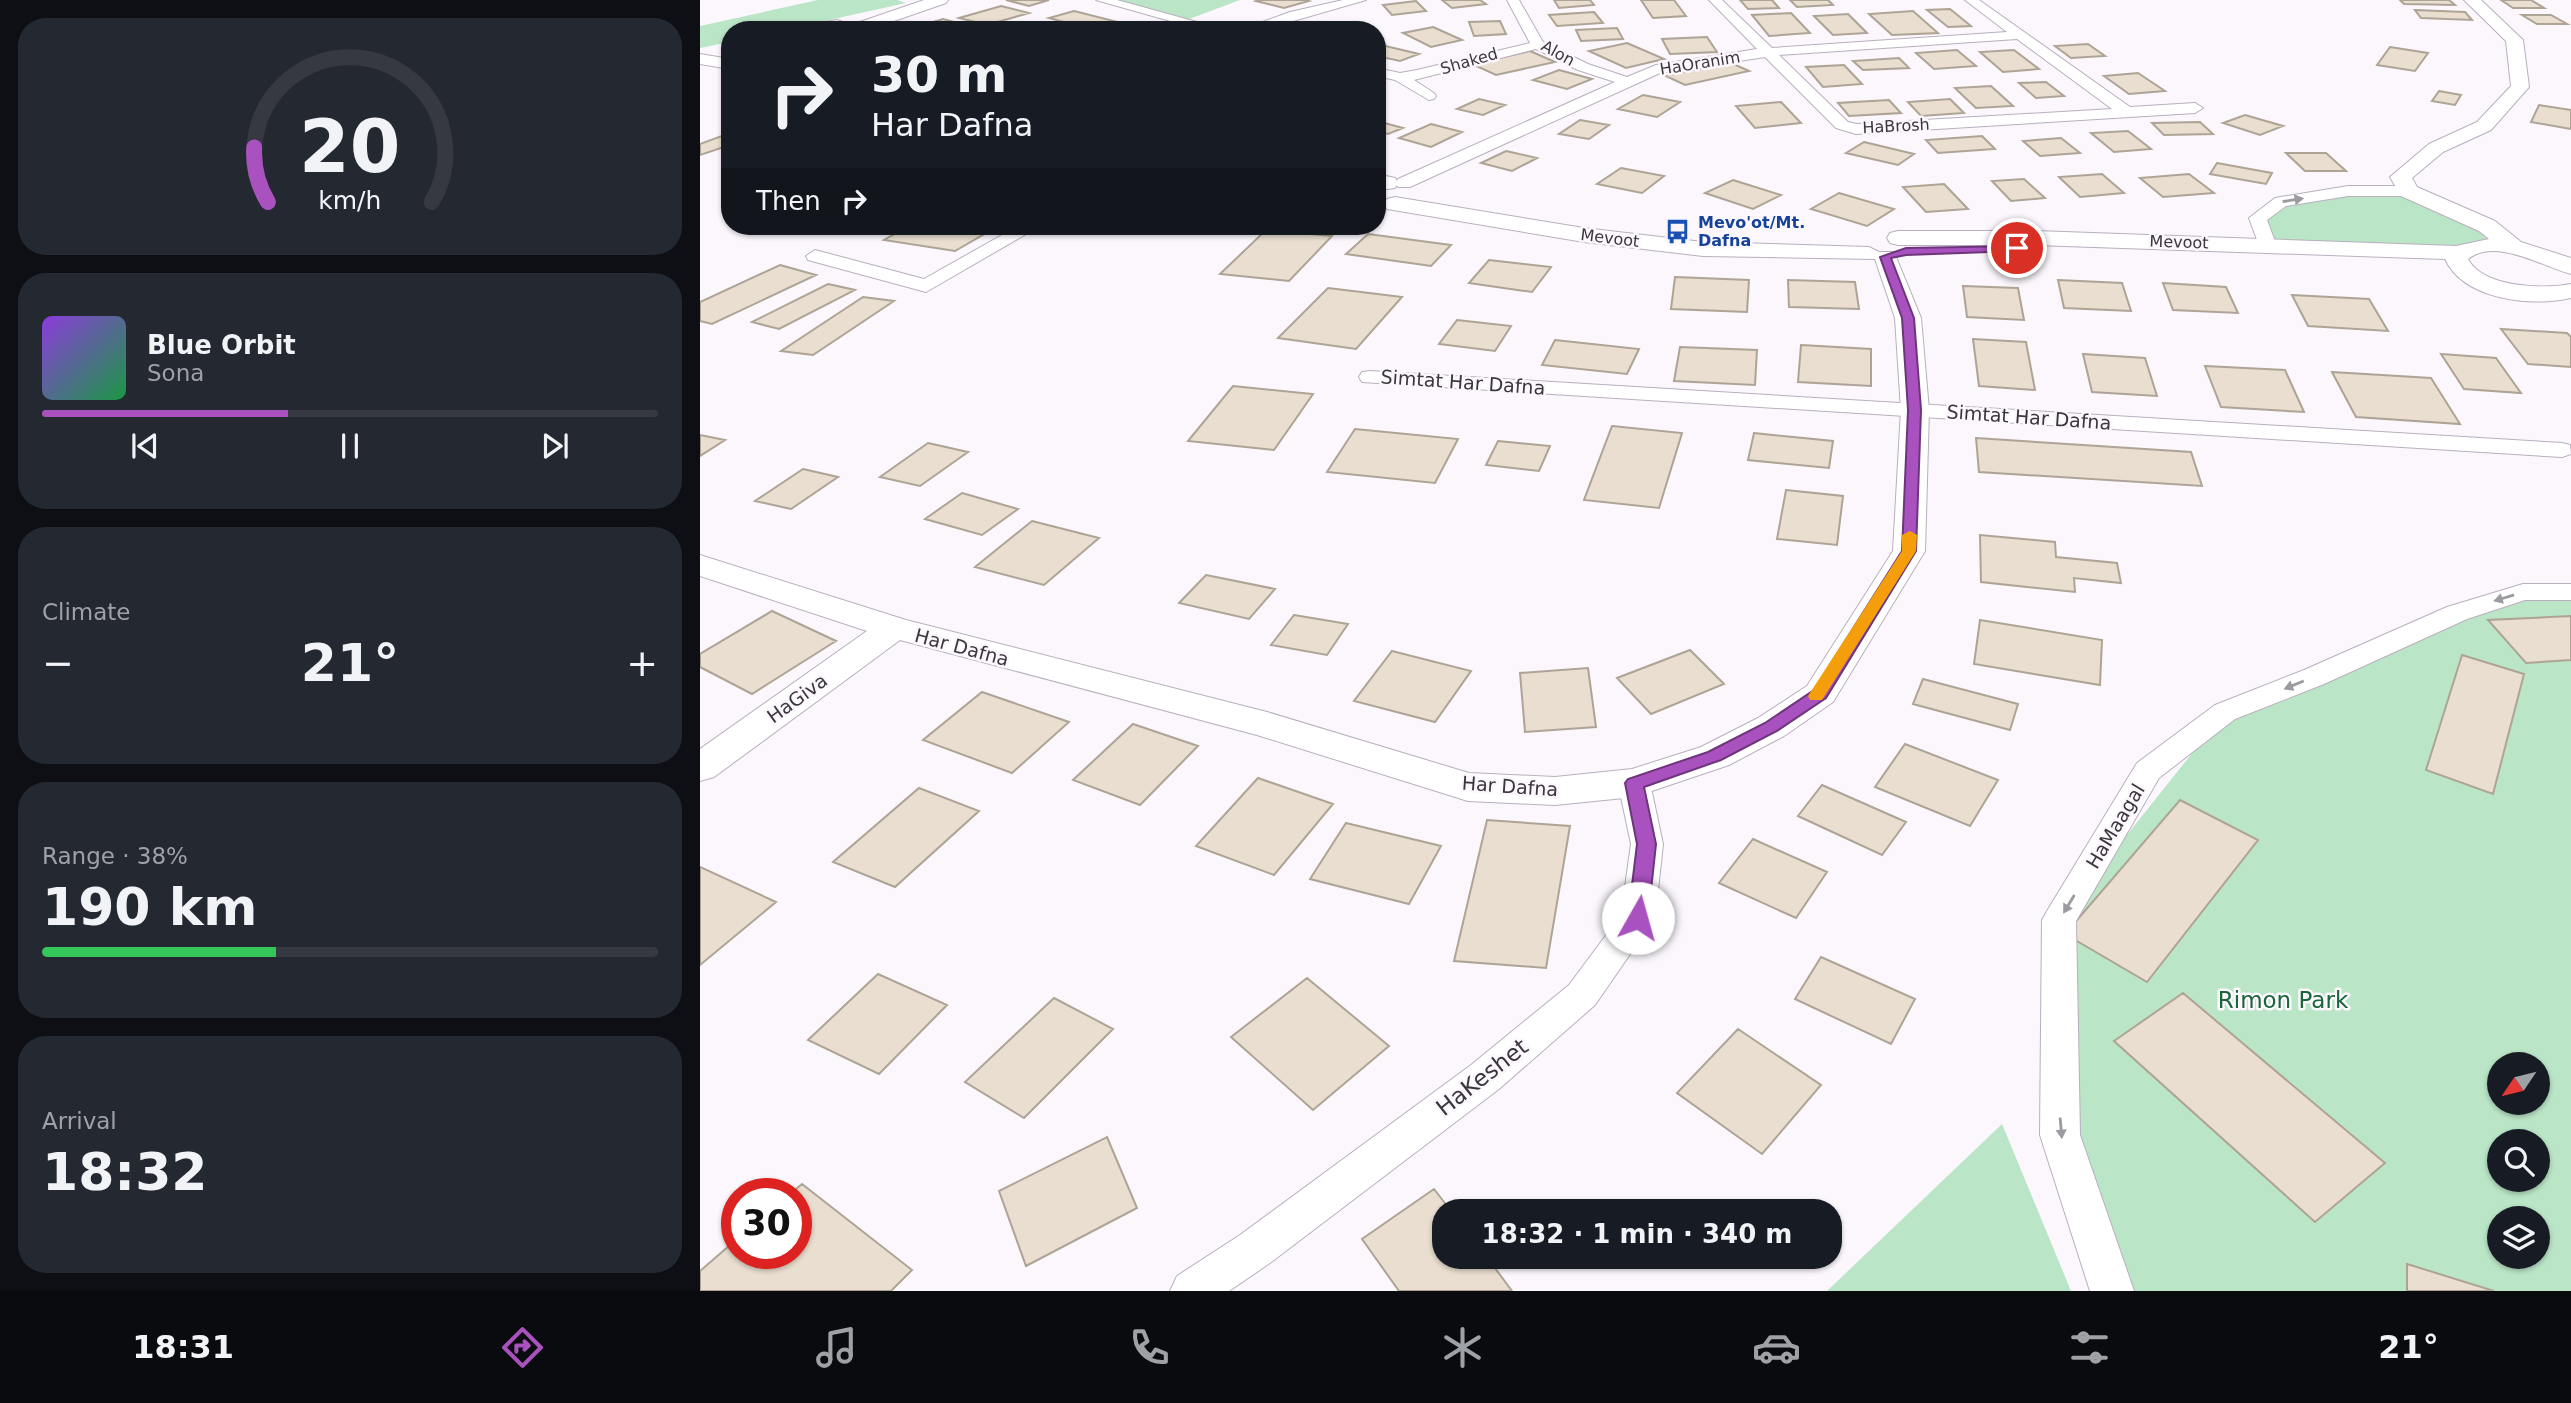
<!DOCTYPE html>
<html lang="en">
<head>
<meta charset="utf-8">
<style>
	body { margin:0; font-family:"DejaVu Sans",sans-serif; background:#242831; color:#f1f3f6; height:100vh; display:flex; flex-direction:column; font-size:26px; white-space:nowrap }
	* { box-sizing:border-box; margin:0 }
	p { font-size:23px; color:#9ea1a6 }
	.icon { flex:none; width:38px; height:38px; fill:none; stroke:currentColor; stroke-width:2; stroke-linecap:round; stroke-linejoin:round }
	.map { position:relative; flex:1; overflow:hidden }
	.side { display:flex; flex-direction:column; gap:18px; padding:18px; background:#0d0f14; width:700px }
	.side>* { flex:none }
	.top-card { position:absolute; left:21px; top:21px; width:665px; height:214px; border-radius:28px; box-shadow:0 2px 5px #0004; background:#171b24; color:#f1f3f6; overflow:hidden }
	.needle { width:46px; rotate:235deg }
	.tools { position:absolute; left:1787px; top:1052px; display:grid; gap:14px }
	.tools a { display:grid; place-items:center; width:63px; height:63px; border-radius:50%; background:#171b24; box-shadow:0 2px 5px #0004; font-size:35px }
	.speed { position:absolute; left:21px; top:1178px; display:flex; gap:14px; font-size:35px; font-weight:700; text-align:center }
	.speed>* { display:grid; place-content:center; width:91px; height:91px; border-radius:50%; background:#171b24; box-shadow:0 2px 5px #0004; line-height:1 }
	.speed .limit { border:10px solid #d22; background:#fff; color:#111 }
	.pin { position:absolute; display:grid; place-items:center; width:60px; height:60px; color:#fff; margin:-30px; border:4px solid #fff; border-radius:50%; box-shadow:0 2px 7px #0007 }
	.me { position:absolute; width:77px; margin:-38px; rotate:7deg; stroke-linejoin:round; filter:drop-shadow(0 0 5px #0008) }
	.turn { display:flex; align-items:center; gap:24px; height:147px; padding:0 35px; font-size:32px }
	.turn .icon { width:91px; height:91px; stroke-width:2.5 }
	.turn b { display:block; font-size:49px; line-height:60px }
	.then { display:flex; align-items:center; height:66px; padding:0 35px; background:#0003; gap:14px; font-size:26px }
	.big { font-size:52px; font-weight:800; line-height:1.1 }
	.side .card { flex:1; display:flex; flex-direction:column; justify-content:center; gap:10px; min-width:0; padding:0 24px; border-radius:28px; background:#242831 }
	.side .dial { align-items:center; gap:0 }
	.dial svg { height:182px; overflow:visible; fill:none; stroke:#363941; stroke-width:7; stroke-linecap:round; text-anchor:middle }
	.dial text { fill:#f1f3f6; stroke:none }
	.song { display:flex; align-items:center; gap:21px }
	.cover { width:84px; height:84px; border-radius:10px; background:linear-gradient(135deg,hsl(270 70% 55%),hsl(140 70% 35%)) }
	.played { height:7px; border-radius:4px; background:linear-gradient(90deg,#a952bf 40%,#363941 40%) }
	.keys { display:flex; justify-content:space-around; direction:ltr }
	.heat { display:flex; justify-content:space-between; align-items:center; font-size:38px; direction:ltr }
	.charge { height:10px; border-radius:5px; background:linear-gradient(90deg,#34c759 38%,#363941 0) }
	.trip { position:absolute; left:732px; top:1199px; width:410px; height:70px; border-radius:28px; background:#171b24; box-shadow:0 2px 5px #0004; font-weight:800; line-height:70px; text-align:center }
	.menu { display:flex; height:112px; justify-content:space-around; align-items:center; background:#090b0e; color:#9ea1a6 }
	.menu .icon { width:49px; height:49px }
	.menu .selected { color:#a952bf }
	.menu b { font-size:32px; color:#f1f3f6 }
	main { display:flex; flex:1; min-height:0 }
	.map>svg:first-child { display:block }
</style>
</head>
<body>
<main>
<section class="side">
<div class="card dial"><svg viewBox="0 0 100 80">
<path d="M14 69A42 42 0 1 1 86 69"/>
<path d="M14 69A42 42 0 0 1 8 45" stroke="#a952bf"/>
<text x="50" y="56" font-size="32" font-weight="700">20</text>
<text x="50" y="72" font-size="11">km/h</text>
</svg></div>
<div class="card">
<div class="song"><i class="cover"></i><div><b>Blue Orbit</b><p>Sona</p></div></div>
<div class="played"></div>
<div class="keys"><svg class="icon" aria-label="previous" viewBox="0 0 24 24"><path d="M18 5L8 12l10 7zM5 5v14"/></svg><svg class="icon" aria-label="pause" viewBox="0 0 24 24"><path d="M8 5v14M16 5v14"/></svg><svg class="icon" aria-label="next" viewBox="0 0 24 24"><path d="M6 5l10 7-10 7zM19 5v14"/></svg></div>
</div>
<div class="card"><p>Climate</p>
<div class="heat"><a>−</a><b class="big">21°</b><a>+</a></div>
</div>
<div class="card"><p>Range · 38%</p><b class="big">190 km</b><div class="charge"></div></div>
<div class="card"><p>Arrival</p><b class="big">18:32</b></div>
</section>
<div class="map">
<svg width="1871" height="1291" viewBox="0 0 1871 1291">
	<rect width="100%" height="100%" fill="#fbf7fd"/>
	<path fill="#bbe5c7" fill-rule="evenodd" d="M118,0H197L206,3L84,30H30V42L0,48V26Z
		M402,0H540L484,21Z
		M1648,191H1709L1803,237L1771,248L1567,244L1558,218L1581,202Z
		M1823,592H1871V1291H1412L1360,1135L1359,920L1525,712ZM1799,1064H1838V1102H1799ZM1799,1141H1838V1180H1799ZM1799,1218H1838V1256H1799Z
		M1302,1124L1371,1291H1127Z"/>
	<path fill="#e9decf" stroke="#aea495" stroke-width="2" d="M306,0H349L329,6Z
		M559,0H606L609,1L584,8L556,1Z
		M742,0H780L786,4L752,8Z
		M854,0H890L894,5L859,8Z
		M941,0H974L986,16L953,18Z
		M1040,0H1072L1079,8L1048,9Z
		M1090,0H1128L1133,5L1097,7Z
		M1700,0H1749L1755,5L1704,4Z
		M1801,0H1831L1844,8H1813Z
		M716,1L726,11L692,15L683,5Z
		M301,6L329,13L287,25L259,18Z
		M1250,9L1271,26L1248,27L1227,10Z
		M1715,10L1765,12L1772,20L1721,18Z
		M374,11L414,21L389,29L349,18Z
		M1213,11L1238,33L1192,35L1169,14Z
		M894,12L903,23L857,26L849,15Z
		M1091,13L1110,33L1069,36L1052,15Z
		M1148,14L1167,33L1133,35L1114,16Z
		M1822,15H1851L1867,24H1837Z
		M243,19L283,30L213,28Z
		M800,21L806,34L774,36L769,22Z
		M607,23L635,30H589Z
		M733,27L762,40L731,47L703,33Z
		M917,28L923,39L881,41L876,30Z
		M1007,37L1017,52L970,54L962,39Z
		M927,43L964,59L926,68L889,51Z
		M677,44L719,54L700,61L677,56Z
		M1388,44L1405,56L1371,58L1355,46Z
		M1690,47L1728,53L1715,71L1677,65Z
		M1257,50L1276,66L1234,69L1216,53Z
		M1314,50L1339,69L1303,72L1280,52Z
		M830,51L855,62L796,75L772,64Z
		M1199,58L1209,68L1163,70L1153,61Z
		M1029,62L1049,71L985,85L966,76Z
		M1144,65L1162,84L1123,87L1106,67Z
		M859,70L892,79L867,89L833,80Z
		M1438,73L1465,91L1429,94L1404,76Z
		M1346,82L1364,96L1336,98L1319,83Z
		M1291,86L1313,106L1276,108L1255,88Z
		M1739,91L1761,95L1755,105L1732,101Z
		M943,95L980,102L957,117L918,109Z
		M779,99L805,105L783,115L757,109Z
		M1250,99L1264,113L1221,116L1208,102Z
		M1189,100L1201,113L1149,116L1138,103Z
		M1081,102L1101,123L1055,128L1036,106Z
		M1839,105L1871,110V129L1831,122Z
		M1545,115L1583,126L1560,135L1523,123Z
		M880,120L909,125L889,139L859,134Z
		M677,121L703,128L688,134L677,131Z
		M1500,122L1513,134L1464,135L1452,123Z
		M731,124L762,132L731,147L699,138Z
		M1428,131L1451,149L1414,152L1391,133Z
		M27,134L30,135V145L0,155V144Z
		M1282,136L1295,149L1238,153L1226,140Z
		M1361,138L1380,153L1340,156L1323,141Z
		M1164,142L1214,154L1198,165L1146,153Z
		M806,151L837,158L812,171L781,163Z
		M1586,153H1626L1646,171H1605Z
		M1517,163L1572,173L1566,184L1510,174Z
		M921,168L964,176L942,193L897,184Z
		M1402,174L1424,193L1380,197L1359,177Z
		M1489,174L1514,193L1463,197L1440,178Z
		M1324,179L1345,198L1311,201L1292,181Z
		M1033,180L1081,195L1053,209L1005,193Z
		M1244,184L1268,209L1226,212L1203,187Z
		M1139,193L1194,209L1167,226L1111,209Z
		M209,226H240L286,233L255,251L184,240Z
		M566,230L632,236L589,281L520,274Z
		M668,234L751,245L731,266L646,254Z
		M789,260L851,267L832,292L769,283Z
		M80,265L116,275L12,324L0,321V302Z
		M975,277L1049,280L1047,312L971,309Z
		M1088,280L1155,282L1159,309L1089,307Z
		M1358,280L1422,283L1431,311L1364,308Z
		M1463,283L1526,287L1538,313L1473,310Z
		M128,284L155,290L79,329L52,322Z
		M1263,286L1318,288L1324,320L1267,317Z
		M628,288L702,297L656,349L578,338Z
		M1592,295L1669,299L1688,331L1608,326Z
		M163,297L194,301L113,355L81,351Z
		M757,320L811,326L795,351L739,344Z
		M1801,329L1867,333L1871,337V367L1828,364Z
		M1273,339L1326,342L1335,390L1279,386Z
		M855,340L939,349L927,374L842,365Z
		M1101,345L1171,349V386L1098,382Z
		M980,347L1057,350L1055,385L974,381Z
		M1383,354L1445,358L1457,396L1392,392Z
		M1741,354L1796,358L1821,393L1764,389Z
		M1505,366L1585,370L1604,412L1521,407Z
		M1632,372L1731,378L1760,424L1656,417Z
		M533,386L613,394L574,450L488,441Z
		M912,426L982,433L959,508L884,500Z
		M655,429L758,439L735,483L627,472Z
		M1054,433L1133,441L1129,468L1048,460Z
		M0,435L25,440L0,456Z
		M1276,438L1491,452L1502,486L1279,472Z
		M798,441L850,446L839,471L786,465Z
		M228,443L268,452L220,486L180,477Z
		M103,469L138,477L91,509L55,501Z
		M1086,490L1143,496L1137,545L1077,539Z
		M262,493L318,509L282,535L225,519Z
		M332,521L399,538L344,585L275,567Z
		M1280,535L1355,542L1356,557L1417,563L1421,583L1374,578L1375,592L1281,582Z
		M506,575L575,589L549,619L479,603Z
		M72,611L136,641L52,694L0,667V654Z
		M594,615L648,624L627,655L571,645Z
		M1871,616V660L1826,663L1788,620Z
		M1280,620L1402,640L1400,685L1274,664Z
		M990,650L1024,684L951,714L917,678Z
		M692,651L771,671L735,722L654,701Z
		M1762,655L1824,674L1793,794L1726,770Z
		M888,668L896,727L825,732L820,673Z
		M1223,679L1318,704L1310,730L1213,704Z
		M282,692L369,722L312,773L223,740Z
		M433,724L498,746L440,805L373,780Z
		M1205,744L1298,780L1270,826L1175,787Z
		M558,778L633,804L574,875L496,846Z
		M1122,785L1206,822L1182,855L1098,816Z
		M219,788L279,811L195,887L133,862Z
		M1480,800L1558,840L1447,982L1365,934Z
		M787,820L870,826L846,968L754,961Z
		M646,823L741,846L709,904L610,879Z
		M1053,839L1127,872L1096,918L1019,883Z
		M0,867L76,902L0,965Z
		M1121,957L1215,999L1191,1044L1095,999Z
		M178,974L247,1005L179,1074L108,1040Z
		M607,978L689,1046L613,1110L531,1037Z
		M1483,993L1685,1163L1615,1222L1414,1041Z
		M354,998L413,1029L324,1118L265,1082Z
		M1038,1029L1121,1085L1062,1154L977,1093Z
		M407,1137L437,1208L326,1266L299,1191Z
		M102,1184L212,1270L191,1291H0V1271L37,1239V1253H96V1194H90Z
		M734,1189L751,1211H744V1256H786L812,1291H699L662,1239Z
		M1707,1264L1794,1291H1707Z"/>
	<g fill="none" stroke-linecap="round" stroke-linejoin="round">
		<defs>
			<path id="minor" d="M396,0H417L526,30H502Z
				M643,0H666L562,30H541L590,12Z
				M807,0H819L843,42L888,64L927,77L956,65L1057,49L1009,0H1022L1072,48L1307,32L1265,0H1279L1430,107L1495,103L1503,108L1495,113L1156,134L1136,128L1065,57L960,73L710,187H698L695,183L698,179L915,82L878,70L836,49L714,80L734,93L736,96L734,99L729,100L695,80L677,76V68L700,73L717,70L830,43ZM1317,39L1412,109L1157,124L1148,122L1079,55Z
				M1648,186H1709L1718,191L1709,196H1648L1586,206L1567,220L1576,244L1574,248H1560L1549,218L1575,198Z
				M318,226H340L226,292L108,260L106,256L115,250L224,279Z
				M670,371L1862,443L1870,445L1871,454L1862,457L662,382L659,377L662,372Z
				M1823,584H1871V600H1825L1767,619L1624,684L1535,719L1459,778L1376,921L1380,1135L1434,1291H1390L1340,1135L1342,920L1347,911L1437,763L1515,705L1604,670L1747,607Z
				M934,772L945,775L950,783L963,844L955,918L895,1005L799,1089L570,1263L529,1291H470L477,1276L540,1235L771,1065L869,985L921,915L931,844L918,783L923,775Z"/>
			<path id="tertiary" d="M224,0H248L246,3L168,30H99L101,26L137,20L151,25Z
				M1764,0H1781L1823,40L1829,87L1791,130L1743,152L1712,178L1717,187L1795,221L1821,242L1871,258V274C1844,267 1795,237 1768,259C1783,288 1844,289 1871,284V298C1831,307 1764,300 1745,259L1336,245H1198L1190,243L1187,238L1190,233L1198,231H1336L1756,246L1789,239L1779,231L1701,196L1690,177L1729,144L1777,122L1811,86L1806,41Z
				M0,54L30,59V69L0,64Z
				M677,174L695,178L698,183L695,188L687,189L677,187Z
				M695,197L884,228L1003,242L1169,247L1179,252H1194L1221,318L1229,410L1225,551L1133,702L1084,736L1029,765L934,797L855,805L768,801L557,735L200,640L14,777L0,781V749L167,631L0,576V555L206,620L567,712L769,773L855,777L932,769L1001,747L1058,718L1107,686L1193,551L1201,410L1195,318L1175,259L1003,256L884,242L687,209L684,204L687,199Z"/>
		</defs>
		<use href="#minor" stroke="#b9afbe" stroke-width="2"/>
		<use href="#tertiary" stroke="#b9afbe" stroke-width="2"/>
		<use href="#minor" fill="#fff" fill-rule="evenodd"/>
		<use href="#tertiary" fill="#fff" fill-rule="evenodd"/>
	</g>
	<defs><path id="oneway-solid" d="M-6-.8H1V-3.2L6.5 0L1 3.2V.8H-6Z" transform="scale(1.75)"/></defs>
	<g fill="#9c9a9e">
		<use href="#oneway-solid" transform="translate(1593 200) rotate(-9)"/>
		<use href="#oneway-solid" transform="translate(1804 598) rotate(163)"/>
		<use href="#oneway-solid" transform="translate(1594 685) rotate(158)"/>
		<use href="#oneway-solid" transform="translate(1369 904) rotate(121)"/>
		<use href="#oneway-solid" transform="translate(1361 1128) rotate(85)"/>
	</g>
	<path fill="#a952bf" stroke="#6e357c" stroke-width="2" d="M1321,246L1323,248L1317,251L1206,255L1191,258L1214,318L1221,410L1216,551L1126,698L1077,731L1021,760L944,787L956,844L948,918L945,923L938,925L931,923L928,918L937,844L925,783L928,779L1008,752L1065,723L1114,690L1202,551L1208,410L1202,318L1180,257L1206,248Z"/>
	<path fill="#f59e0b" d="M1210,531L1217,535L1216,551L1122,700H1110L1108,696L1202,551V535Z"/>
	<defs>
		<symbol id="bus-bare" viewBox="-9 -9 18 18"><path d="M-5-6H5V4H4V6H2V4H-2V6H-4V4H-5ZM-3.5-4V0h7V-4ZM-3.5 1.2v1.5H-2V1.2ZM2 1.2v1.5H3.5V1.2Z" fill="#1a4fb4" stroke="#fbf7fd" stroke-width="2.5" paint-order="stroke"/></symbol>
	</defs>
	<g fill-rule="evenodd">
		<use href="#bus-bare" x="960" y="214" width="35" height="35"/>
	</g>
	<g text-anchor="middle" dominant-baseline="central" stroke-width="5" stroke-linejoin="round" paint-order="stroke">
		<g font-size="16" fill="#3a363c" stroke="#fbf7fd">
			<text transform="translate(858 53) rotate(29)">Alon</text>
			<text transform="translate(769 61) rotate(-16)">Shaked</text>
			<text transform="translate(1000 63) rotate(-9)">HaOranim</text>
			<text transform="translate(1196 126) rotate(-3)">HaBrosh</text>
			<text transform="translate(910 238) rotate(7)">Mevoot</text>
			<text transform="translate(1479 242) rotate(2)">Mevoot</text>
		</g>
		<g font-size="16" font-weight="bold" fill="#164399" stroke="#fbf7fd" text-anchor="start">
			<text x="998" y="222">Mevo'ot/Mt.<tspan x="998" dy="18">Dafna</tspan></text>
		</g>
		<g font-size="19" fill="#3a363c" stroke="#fbf7fd">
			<text transform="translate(763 382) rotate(4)">Simtat Har Dafna</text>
			<text transform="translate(1329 417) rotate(4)">Simtat Har Dafna</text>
			<text transform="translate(262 647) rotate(15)">Har Dafna</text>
			<text transform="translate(97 698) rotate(-36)">HaGiva</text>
			<text transform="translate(810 786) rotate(4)">Har Dafna</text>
			<text transform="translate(1415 826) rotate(-59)">HaMaagal</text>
		</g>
		<g font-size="23" fill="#1a653a" stroke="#fbf7fd">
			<text x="1583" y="1000">Rimon Park</text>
		</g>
		<g font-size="23" fill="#3a363c" stroke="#fbf7fd">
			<text transform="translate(782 1077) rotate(-38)">HaKeshet</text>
		</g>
	</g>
</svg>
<div class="tools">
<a><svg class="needle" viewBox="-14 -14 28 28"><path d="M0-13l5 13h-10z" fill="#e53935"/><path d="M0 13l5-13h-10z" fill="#9ea1a6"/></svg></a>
<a><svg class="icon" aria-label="search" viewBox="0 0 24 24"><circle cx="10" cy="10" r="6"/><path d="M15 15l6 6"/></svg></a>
<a><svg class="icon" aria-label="layers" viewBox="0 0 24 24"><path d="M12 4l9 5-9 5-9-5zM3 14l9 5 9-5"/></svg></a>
</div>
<div class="speed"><div class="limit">30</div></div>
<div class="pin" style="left:1317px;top:248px;background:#d93025"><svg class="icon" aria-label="arrive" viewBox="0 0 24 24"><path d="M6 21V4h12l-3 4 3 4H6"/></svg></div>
<svg class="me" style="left:938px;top:918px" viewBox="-20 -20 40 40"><circle r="19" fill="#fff"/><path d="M0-13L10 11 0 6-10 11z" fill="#a952bf"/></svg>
<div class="trip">18:32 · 1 min · 340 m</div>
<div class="top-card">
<div class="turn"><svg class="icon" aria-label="right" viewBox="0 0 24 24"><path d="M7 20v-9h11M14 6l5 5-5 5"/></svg><div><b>30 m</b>Har Dafna</div></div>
<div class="then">Then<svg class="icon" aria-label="right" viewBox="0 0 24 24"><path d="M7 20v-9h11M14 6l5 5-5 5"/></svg></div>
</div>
</div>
</main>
<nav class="menu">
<b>18:31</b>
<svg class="icon selected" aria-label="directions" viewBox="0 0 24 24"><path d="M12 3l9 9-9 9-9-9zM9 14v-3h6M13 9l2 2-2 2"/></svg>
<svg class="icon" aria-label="music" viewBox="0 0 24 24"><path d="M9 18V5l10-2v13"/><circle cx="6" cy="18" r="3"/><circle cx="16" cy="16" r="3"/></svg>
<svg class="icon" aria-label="phone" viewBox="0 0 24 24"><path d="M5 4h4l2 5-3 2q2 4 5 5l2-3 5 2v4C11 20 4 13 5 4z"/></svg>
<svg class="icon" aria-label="climate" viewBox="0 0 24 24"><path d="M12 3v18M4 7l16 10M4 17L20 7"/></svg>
<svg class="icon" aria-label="car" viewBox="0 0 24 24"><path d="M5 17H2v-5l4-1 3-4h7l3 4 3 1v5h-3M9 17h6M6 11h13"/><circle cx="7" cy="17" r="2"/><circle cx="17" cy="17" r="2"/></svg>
<svg class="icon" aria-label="filters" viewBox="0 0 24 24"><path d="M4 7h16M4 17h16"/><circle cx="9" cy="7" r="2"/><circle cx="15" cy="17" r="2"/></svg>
<b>21°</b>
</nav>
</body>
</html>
